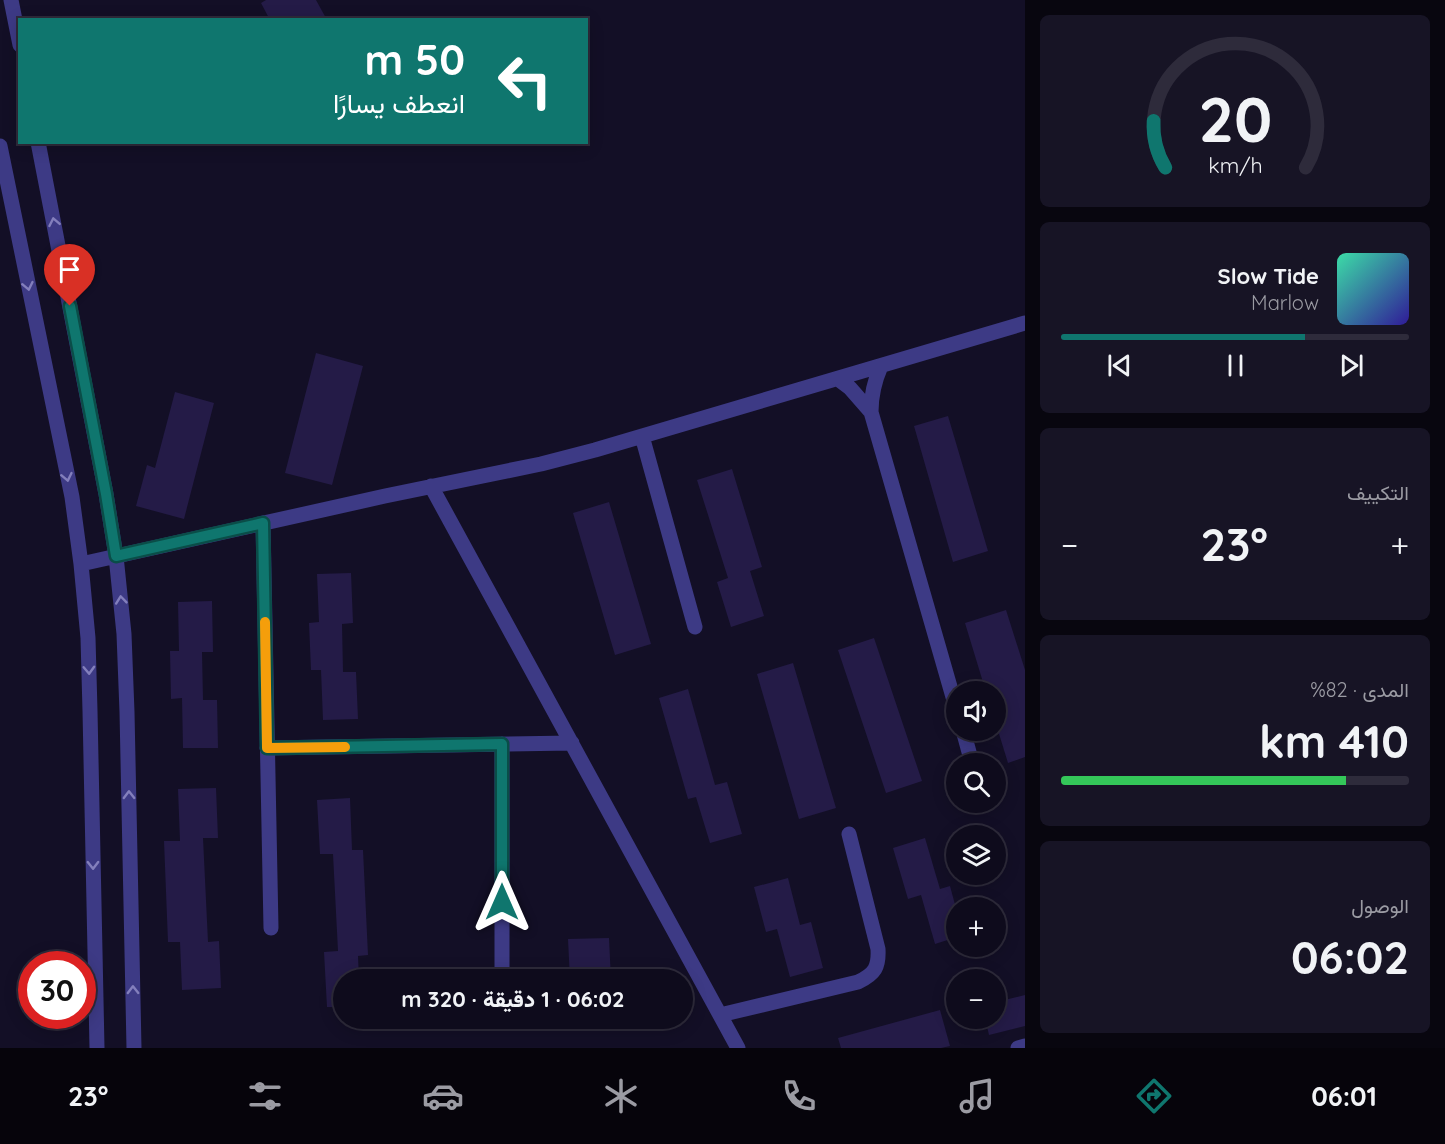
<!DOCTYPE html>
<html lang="ar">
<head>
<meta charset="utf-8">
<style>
	body { margin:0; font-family:Quicksand,Vazirmatn,sans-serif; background:#171425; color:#f1f3f6; direction:rtl; height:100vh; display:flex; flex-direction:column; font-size:22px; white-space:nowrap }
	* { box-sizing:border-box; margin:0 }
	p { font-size:20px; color:#9b9ba3 }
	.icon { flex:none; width:33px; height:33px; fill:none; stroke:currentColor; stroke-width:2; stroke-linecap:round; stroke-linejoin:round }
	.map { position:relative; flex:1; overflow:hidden; direction:ltr }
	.sheet { display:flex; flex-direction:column; gap:15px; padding:15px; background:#08060f; width:420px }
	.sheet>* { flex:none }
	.hud { position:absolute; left:18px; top:18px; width:570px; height:126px; border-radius:0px; box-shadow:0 3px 15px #0003,0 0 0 2px #2e2b3b; direction:rtl; background:#0f766e; color:#fff; overflow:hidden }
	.tools { position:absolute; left:946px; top:681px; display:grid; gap:12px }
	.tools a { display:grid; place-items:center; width:60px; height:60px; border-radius:50%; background:#0e0b1c; box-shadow:0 3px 15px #0003,0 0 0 2px #2e2b3b; font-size:30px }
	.speed { position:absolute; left:18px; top:951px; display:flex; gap:12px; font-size:30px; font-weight:700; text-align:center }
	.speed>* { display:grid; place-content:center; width:78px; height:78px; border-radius:50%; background:#0e0b1c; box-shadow:0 3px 15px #0003,0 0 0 2px #2e2b3b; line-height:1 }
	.speed .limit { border:9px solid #d22; background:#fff; color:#111 }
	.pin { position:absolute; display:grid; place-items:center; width:51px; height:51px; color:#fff; margin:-62px -26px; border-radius:50% 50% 50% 0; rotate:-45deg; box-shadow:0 0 6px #0007 }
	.pin .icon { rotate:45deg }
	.me { position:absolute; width:66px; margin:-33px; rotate:0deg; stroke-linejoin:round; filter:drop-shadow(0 0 4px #0008) }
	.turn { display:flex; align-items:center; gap:21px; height:126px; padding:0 24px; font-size:27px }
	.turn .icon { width:78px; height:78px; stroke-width:2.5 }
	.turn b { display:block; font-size:42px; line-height:51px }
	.big { font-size:45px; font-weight:800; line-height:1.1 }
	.sheet .widget { flex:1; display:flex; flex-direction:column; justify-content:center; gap:9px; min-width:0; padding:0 21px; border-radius:9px; background:#171425 }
	.sheet .dial { align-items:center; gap:0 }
	.dial svg { height:156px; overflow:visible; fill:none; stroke:#2e2b3b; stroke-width:7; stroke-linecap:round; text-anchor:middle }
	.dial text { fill:#f1f3f6; stroke:none }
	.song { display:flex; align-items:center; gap:18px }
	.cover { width:72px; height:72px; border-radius:9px; background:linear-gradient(135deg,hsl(160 70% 55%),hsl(250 70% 35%)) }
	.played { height:6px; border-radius:3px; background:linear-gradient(90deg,#0f766e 70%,#2e2b3b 70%) }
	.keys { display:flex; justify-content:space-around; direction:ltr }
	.heat { display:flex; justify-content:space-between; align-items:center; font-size:33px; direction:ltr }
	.charge { height:9px; border-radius:4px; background:linear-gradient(90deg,#34c759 82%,#2e2b3b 0) }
	.trip { position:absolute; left:333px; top:969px; width:360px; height:60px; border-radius:30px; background:#0e0b1c; box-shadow:0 3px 15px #0003,0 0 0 2px #2e2b3b; font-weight:800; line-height:60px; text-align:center; direction:rtl }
	.tabs { display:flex; height:96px; justify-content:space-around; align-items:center; background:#06040b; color:#9b9ba3 }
	.tabs .icon { width:42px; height:42px }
	.tabs .on { color:#0f766e }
	.tabs b { font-size:27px; color:#f1f3f6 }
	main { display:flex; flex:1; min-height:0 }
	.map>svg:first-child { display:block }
</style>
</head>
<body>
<main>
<section class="sheet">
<div class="widget dial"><svg viewBox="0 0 100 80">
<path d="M14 69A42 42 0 1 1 86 69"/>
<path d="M14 69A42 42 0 0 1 8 45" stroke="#0f766e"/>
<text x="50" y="56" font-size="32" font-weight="700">20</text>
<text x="50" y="72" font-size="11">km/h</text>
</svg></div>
<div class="widget">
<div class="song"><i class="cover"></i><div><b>Slow Tide</b><p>Marlow</p></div></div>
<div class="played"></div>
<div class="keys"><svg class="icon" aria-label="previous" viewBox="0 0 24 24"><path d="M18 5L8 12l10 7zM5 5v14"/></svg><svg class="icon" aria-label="pause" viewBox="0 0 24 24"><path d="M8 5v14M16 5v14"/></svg><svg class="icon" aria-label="next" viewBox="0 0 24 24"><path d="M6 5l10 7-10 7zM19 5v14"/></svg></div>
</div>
<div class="widget"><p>التكييف</p>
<div class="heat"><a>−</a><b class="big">23°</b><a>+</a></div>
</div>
<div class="widget"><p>المدى · 82%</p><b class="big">410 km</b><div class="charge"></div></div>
<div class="widget"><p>الوصول</p><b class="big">06:02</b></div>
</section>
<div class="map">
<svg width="1025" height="1048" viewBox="0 0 1025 1048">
	<rect width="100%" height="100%" fill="#130f26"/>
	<path fill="#241b47" d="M266,0H316L327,20H270L261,3Z
		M316,353L363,366L332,485L285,473Z
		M175,392L214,403L184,519L136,506L147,465L155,468Z
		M948,416L988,551L953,562L914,426Z
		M732,469L762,567L750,571L764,616L731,627L717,582L728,578L697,480Z
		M609,502L651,644L615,655L573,513Z
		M351,573L353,623L342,624L343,672H356L358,719L323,720L321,670H311L309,623L319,622L317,574Z
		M212,601L213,652H202L203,700H217L218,748H183L182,698L171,699L170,651H179L178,602Z
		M1006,610L1025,670V757L1008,763L996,724V692H986L965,623Z
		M874,638L922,781L886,793L838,650Z
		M793,663L836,808L799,819L757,674Z
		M688,689L715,785L727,782L742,834L710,843L696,797L688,799L659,698Z
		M216,788L218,838H203L208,942L219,941L221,988L182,990L180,942H168L164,841H180L178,789Z
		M350,798L352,850H363L368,955L358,956L359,980H344V1007H327L324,952L338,951L333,854H320L317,800Z
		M925,838L940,889L950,886L957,912V937L935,944L921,895L908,899L893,848Z
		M788,878L800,925L811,922L823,968L790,977L777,929L766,932L754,887Z
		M609,938L611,980H570L568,939Z
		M1025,995V1026L989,1035L985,1018H996V1002Z
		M940,1010L950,1046L941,1048H841L838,1038Z"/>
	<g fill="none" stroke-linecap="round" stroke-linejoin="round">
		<path stroke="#3d3a85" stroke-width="15" d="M11,0L20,45
			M38,142L106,494L116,556L124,634L127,712L134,1048
			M0,146L72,497L81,564L88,638L90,711L97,1048
			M881,366C874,382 871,395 871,412L957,711
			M838,379L850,388L871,412
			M642,436L695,627
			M431,486L738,1048
			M263,523L271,928
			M81,564L385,496L541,464L595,450L1025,323
			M963,730L969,752
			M267,748L572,743
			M502,970V744
			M720,1015L858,982C875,974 879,967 878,949L849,834
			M1018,1048L1025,1046"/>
	</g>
	<defs><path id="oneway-chevron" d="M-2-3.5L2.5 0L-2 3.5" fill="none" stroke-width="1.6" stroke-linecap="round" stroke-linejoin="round" transform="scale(1.5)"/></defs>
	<g stroke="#837fbc">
		<use href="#oneway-chevron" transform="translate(54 222) rotate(-101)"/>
		<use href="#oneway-chevron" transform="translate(28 286) rotate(78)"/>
		<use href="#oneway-chevron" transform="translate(67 477) rotate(78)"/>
		<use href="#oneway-chevron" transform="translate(121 600) rotate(-96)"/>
		<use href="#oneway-chevron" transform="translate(89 670) rotate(88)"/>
		<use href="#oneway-chevron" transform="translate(129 795) rotate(-91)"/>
		<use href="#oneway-chevron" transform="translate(93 865) rotate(89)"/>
		<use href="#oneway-chevron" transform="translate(133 990) rotate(-91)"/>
	</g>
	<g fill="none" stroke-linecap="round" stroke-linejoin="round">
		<defs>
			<path id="route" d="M70,306L106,494L116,556L263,523L267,748L502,744V902"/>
		</defs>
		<use href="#route" stroke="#0a4d48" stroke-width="15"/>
		<use href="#route" stroke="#0f766e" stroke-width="10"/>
		<path stroke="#f59e0b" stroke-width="10" d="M265,622L267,748L345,747"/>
	</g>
</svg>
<div class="tools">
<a><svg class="icon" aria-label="sound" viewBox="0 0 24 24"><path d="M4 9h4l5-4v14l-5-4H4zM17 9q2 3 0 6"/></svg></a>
<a><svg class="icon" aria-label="search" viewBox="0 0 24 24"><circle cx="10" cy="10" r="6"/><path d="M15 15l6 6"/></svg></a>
<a><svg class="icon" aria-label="layers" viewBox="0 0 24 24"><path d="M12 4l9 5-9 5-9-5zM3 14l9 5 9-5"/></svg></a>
<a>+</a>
<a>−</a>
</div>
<div class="speed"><div class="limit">30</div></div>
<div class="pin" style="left:70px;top:306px;background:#d93025"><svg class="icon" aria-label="arrive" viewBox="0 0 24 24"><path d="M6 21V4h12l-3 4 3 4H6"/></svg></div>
<svg class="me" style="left:502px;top:902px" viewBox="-20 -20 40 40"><path d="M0-17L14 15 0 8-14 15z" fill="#0f766e" stroke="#fff" stroke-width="4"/></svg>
<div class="trip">06:02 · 1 دقيقة · 320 m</div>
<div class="hud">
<div class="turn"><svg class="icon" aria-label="left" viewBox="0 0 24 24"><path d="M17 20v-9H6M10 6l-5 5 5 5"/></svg><div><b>50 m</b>انعطف يسارًا</div></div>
</div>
</div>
</main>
<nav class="tabs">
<b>06:01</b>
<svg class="icon on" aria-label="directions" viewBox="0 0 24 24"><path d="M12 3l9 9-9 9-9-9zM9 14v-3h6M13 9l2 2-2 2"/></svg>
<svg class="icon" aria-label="music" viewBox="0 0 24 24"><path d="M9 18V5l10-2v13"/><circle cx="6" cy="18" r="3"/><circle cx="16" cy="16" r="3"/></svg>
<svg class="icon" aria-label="phone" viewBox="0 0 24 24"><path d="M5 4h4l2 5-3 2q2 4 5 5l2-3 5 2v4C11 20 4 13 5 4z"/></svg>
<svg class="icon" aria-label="climate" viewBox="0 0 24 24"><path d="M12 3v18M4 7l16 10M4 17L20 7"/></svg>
<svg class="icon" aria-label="car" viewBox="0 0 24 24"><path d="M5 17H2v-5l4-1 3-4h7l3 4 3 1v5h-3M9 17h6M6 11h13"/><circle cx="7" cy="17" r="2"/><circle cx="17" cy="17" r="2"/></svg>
<svg class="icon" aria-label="filters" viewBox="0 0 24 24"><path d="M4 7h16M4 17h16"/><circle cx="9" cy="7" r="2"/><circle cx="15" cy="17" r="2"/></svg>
<b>23°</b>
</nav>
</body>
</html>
